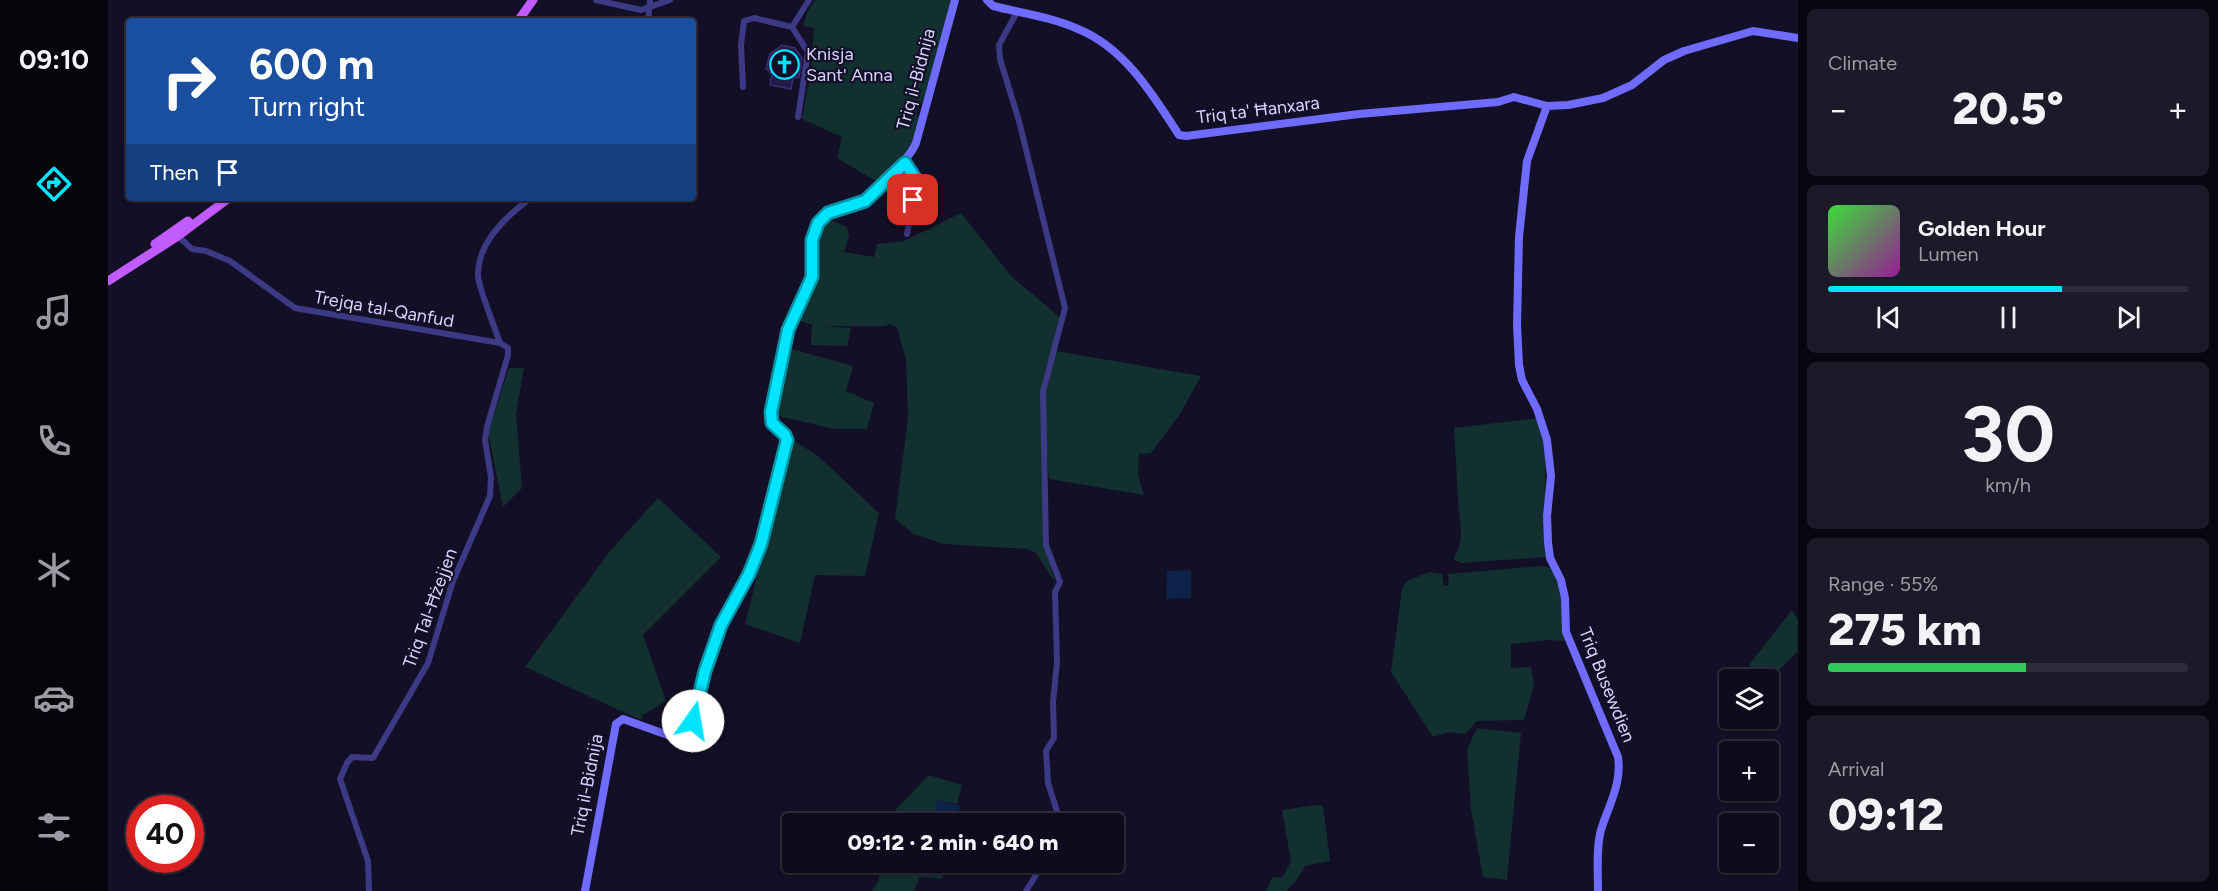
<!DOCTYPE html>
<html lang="en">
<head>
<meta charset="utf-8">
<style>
	body { margin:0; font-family:Figtree,sans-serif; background:#1c1929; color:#f1f3f6; height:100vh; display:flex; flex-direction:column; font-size:22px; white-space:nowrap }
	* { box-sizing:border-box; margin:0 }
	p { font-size:20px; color:#9b9ba3 }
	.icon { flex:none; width:33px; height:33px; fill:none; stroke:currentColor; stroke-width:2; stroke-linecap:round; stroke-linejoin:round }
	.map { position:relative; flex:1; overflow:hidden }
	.sheet { display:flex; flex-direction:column; gap:9px; padding:9px; background:#08060f; width:420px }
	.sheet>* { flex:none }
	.guide { position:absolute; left:18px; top:18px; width:570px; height:183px; border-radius:6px; box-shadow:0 2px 4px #0004,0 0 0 2px #2e2b3b; background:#1a4fa0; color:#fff; overflow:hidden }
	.buttons { position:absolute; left:1611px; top:669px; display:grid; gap:12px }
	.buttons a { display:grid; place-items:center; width:60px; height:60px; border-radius:6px; background:#0e0b1c; box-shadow:0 2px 4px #0004,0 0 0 2px #2e2b3b; font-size:30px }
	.speed { position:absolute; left:18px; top:795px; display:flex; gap:12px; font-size:30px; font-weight:700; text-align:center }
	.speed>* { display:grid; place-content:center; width:78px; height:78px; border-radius:50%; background:#0e0b1c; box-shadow:0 2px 4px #0004,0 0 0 2px #2e2b3b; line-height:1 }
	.speed .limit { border:9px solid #d22; background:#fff; color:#111 }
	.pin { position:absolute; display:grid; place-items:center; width:51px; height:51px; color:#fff; margin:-26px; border-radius:12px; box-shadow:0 3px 9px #0006 }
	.me { position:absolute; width:66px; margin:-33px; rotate:13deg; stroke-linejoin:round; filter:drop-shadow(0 0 4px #0008) }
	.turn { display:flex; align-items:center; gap:21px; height:126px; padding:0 24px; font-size:27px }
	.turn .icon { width:78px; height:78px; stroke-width:2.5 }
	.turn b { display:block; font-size:42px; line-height:51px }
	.then { display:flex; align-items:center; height:57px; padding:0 24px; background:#0003; gap:12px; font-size:22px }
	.big { font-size:45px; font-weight:800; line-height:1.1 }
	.sheet .tile { flex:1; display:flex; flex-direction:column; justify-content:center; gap:9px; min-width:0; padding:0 21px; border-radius:9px; background:#1c1929 }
	.sheet .dial { align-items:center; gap:0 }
	.dial b { font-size:78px; line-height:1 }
	.song { display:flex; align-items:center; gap:18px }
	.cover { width:72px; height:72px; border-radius:9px; background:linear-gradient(135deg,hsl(120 70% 55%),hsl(300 70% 35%)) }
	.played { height:6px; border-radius:3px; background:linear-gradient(90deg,#00e5ff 65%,#2e2b3b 65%) }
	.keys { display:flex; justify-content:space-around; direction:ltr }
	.heat { display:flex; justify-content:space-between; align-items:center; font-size:33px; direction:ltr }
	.charge { height:9px; border-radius:4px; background:linear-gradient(90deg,#34c759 55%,#2e2b3b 0) }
	.trip { position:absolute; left:674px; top:813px; width:342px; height:60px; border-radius:6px; background:#0e0b1c; box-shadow:0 2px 4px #0004,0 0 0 2px #2e2b3b; font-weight:800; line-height:60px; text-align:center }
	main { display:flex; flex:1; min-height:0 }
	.tabs { display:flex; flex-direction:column; width:108px; justify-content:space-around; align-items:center; background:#06040b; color:#9b9ba3 }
	.tabs .icon { width:42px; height:42px }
	.tabs .current { color:#00e5ff }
	.tabs b { font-size:27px; color:#f1f3f6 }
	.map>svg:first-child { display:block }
</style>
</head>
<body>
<main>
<nav class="tabs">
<b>09:10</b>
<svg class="icon current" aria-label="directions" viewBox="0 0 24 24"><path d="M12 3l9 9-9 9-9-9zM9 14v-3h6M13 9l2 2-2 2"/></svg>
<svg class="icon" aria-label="music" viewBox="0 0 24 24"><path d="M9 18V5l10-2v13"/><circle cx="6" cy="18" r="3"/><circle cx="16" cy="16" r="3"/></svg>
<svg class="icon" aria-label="phone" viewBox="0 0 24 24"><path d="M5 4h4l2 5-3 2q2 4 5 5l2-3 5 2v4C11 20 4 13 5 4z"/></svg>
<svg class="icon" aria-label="climate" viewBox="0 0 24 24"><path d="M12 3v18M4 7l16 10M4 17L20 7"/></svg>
<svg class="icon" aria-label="car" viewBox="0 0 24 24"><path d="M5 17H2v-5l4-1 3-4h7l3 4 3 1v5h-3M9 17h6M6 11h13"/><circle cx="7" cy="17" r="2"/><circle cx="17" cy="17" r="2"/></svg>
<svg class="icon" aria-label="filters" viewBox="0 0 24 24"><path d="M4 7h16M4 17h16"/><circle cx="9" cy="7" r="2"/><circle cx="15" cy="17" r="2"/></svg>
</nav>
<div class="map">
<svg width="1690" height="891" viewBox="0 0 1690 891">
	<rect width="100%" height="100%" fill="#130f26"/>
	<path fill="#12302f" d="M707,0H843C834,38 827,80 808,114L812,119L801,153L771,183L729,158L734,137L694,119L703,70L706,28L695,26L699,13Z
		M853,213L904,277L954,319L933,392L936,546L948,584L928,553L920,549L835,544L806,534L787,519L800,418L798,360L789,327L782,324L777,326H714L743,328L739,346L703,345L704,325L690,320L702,294L710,228L721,219L739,227L741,236L736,252L766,257L769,244L796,241Z
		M680,348L745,366L738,391L766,403L759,429H726L666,415Z
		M948,351L1093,376L1072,414L1043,453L1031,454L1030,475L1036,495L941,479L937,436L938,394Z
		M401,368H416L408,414L414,488L395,507L380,433Z
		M1430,418L1437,447L1438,557L1353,563L1345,559C1358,540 1351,522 1350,500C1349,476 1347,452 1346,428Z
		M683,439L710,456L771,513L757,576L707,575L692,643L637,624Z
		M550,498L613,557L535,635L558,701L535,715L533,720L417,667L502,551Z
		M1433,566L1446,569L1452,583L1458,641L1441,640L1403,644V668L1423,667L1426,685L1416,720L1369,721L1357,734L1341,732L1325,737L1283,672L1294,589L1299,581L1321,572L1334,574L1336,586L1341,585L1340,574Z
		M1684,610L1690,620V651L1661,680L1653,679L1641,665Z
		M1369,728L1413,733L1399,880L1375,877L1363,810L1359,749Z
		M821,775L854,785L849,804L829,800L827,823L774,824Z
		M1208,805L1215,806L1222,861L1197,866L1188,881L1178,891H1158L1164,877L1174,878L1183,861L1174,810Z
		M772,863H848L846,873L835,871L834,879L812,877L806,891H764L771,880Z"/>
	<path fill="#0c2248" d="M1083,570V598L1058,599L1059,571Z
		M829,800L852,806L848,823H827Z"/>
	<path fill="#241b47" stroke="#3b2d73" stroke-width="1.5" d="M674,45L687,48L694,58L691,77L685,78L683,89L662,85L664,74L658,69L662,54Z"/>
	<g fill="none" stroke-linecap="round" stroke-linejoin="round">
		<path stroke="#3d3a85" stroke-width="6" d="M488,0L533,10L562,0
			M909,12L891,45L892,59L911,121L957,308L935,392L938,545L952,582L947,592L949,662L945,702L946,738L938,751L940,783L953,824
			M540,21L542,0
			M635,87L633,45L636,21L646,18L684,27
			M690,117L700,52L684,27L701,0
			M797,163L807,178L809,183L799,234
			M70,236L84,249L98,251L122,261L187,308L392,343L400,348V355L379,427L377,440L383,477L382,496L345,581L320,663L265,758L244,757L239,763L232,779L260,861L261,891
			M392,343C387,328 371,289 370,276C369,243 398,216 423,198
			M918,891L936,862"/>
		<path stroke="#6f6bff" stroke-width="8" d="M879,0L885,6C913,13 943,17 970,29C1017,48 1045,95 1071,135L1078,136L1251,114L1390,102L1406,97L1439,106L1460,105L1495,98L1524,85L1556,60L1576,51L1645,31L1690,38
			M1439,106L1419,161L1411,237L1409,325L1411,365L1414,380L1429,409L1439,440L1443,476L1439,516L1440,542L1442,558L1453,580L1457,598L1458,632L1510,757C1514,784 1501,804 1493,830C1488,848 1490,872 1490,891
			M477,891L508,724L515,719L568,738L579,733L585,721L597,671L613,625L641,574L653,544L679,442L677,435L664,423C660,409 674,345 680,329C687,310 701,293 705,274C708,255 698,233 715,217C724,208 737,209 749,206C762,202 803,156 808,143L847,0"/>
		<path stroke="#c25bff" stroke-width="9" d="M410,21L425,0
			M47,244L80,221
			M0,281L70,236L121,198"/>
	</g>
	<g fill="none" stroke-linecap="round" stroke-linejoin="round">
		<defs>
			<path id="route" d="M585,721L597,671L613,625L641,574L653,544L679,440L677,435L664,423L663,412L680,330L704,277V240L710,223L720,213L757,201L797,163L807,178L805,200"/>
		</defs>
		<use href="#route" stroke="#0095a6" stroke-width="15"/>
		<use href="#route" stroke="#00e5ff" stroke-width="10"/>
	</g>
	<defs>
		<symbol id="church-ring" viewBox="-11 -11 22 22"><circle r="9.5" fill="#130f26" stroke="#00e5ff" stroke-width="1.5"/><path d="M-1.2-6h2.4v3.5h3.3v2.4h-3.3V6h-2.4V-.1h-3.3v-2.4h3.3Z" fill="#00e5ff"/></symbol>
	</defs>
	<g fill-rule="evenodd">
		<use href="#church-ring" x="660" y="48" width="33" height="33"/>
	</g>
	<g text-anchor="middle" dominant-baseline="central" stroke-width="4.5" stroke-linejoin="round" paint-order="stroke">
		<g font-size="18" fill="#d9d4ff" stroke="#130f26" text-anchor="start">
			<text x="698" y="54">Knisja<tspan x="698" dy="21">Sant' Anna</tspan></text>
		</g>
		<g font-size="18" fill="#d9d4ff" stroke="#130f26">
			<text transform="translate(808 79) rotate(-75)">Triq il-Bidnija</text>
			<text transform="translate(1150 110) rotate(-7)">Triq ta' Ħanxara</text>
			<text transform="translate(276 309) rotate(10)">Trejqa tal-Qanfud</text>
			<text transform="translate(322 608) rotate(-70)">Triq Tal-Ħżejjen</text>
			<text transform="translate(1499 685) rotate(68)">Triq Busewdien</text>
			<text transform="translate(479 785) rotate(-79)">Triq il-Bidnija</text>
		</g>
	</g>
</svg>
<div class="buttons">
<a><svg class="icon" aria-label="layers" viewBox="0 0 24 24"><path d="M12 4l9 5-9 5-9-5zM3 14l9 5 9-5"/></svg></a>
<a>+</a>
<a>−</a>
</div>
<div class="speed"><div class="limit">40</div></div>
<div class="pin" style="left:805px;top:200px;background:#d93025"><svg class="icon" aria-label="arrive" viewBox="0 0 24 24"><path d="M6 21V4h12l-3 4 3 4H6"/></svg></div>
<svg class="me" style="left:585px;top:721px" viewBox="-20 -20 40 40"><circle r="19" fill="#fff"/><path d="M0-13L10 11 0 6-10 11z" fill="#00e5ff"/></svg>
<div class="trip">09:12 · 2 min · 640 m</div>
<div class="guide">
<div class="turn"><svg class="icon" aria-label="right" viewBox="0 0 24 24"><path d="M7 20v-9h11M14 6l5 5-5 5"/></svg><div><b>600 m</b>Turn right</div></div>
<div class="then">Then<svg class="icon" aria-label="arrive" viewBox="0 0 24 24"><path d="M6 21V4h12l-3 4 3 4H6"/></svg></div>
</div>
</div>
<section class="sheet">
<div class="tile"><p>Climate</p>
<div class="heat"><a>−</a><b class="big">20.5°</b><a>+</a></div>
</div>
<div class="tile">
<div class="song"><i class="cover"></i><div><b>Golden Hour</b><p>Lumen</p></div></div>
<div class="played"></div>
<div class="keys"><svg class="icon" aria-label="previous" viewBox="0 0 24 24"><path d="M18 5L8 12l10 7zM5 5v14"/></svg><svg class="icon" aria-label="pause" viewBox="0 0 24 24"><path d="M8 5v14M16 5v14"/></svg><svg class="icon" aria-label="next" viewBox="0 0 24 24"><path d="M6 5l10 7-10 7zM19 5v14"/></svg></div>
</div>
<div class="tile dial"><b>30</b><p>km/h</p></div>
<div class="tile"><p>Range · 55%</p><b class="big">275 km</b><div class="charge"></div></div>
<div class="tile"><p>Arrival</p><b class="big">09:12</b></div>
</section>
</main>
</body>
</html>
